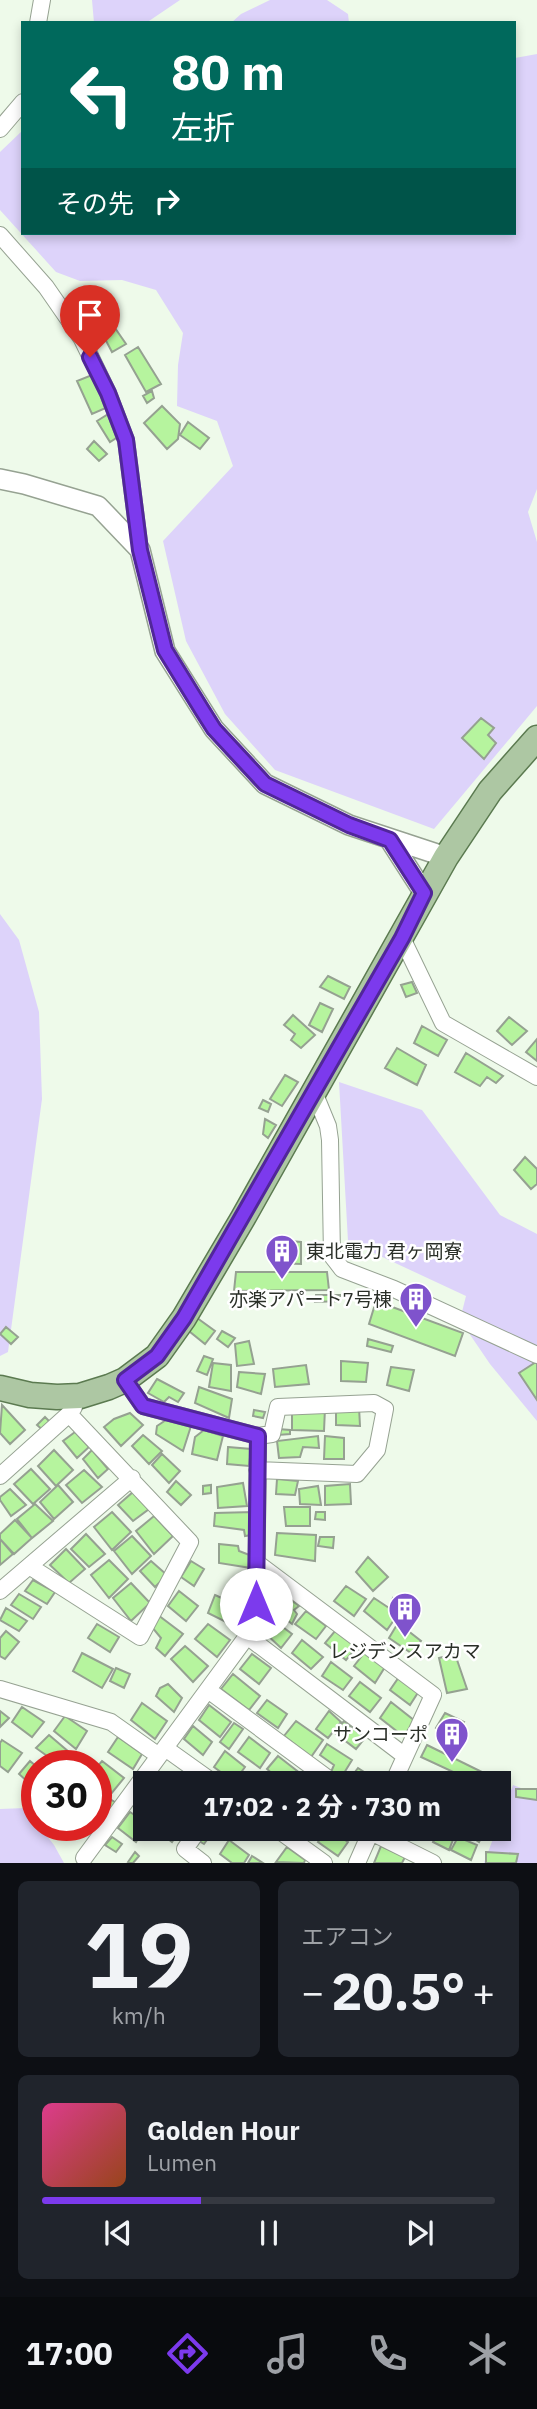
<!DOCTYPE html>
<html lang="ja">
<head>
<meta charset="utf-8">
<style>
	body { margin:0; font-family:"IBM Plex Sans","Noto Sans JP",sans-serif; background:#20242c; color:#f1f3f6; height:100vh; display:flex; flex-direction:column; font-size:26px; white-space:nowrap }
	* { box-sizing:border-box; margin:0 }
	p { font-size:23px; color:#9ea1a6 }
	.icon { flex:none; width:38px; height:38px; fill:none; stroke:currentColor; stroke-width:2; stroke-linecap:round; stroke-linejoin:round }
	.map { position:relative; height:1863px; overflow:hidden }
	.panel { display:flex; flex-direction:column; gap:18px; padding:18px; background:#0d0f14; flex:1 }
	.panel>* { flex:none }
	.banner { position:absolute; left:21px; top:21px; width:495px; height:214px; border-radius:0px; box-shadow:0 4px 10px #0003; background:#00695c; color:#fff; overflow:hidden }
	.speed { position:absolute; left:21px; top:1750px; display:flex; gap:14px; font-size:35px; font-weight:700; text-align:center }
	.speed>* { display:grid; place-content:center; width:91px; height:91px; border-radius:50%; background:#171b24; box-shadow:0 4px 10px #0003; line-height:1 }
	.speed .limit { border:10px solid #d22; background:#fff; color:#111 }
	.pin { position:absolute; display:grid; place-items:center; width:60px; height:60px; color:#fff; margin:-72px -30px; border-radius:50% 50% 50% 0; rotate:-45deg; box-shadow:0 0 7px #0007 }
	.pin .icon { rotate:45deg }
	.me { position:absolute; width:77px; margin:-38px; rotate:0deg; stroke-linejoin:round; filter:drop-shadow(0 0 5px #0008) }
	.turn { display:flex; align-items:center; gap:24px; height:147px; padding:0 35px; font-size:32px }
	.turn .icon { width:91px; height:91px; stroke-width:2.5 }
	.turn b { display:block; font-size:49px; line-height:60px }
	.then { display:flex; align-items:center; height:66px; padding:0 35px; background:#0003; gap:14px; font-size:26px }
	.big { font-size:52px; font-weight:700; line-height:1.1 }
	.panel .tile { flex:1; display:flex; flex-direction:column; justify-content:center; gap:10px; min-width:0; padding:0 24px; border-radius:10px; background:#20242c }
	.panel .dial { align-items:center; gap:0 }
	.dial b { font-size:91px; line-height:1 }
	.song { display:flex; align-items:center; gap:21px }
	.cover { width:84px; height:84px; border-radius:10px; background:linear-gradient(135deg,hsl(330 70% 55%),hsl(20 70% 35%)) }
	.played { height:7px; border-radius:4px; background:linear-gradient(90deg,#7c3aed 35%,#363941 35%) }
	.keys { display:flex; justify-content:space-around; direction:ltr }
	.heat { display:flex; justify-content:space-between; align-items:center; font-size:38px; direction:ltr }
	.panel .tiles { flex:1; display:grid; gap:18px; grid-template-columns:1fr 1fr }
	.tile:last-child { grid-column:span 2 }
	.trip { position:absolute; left:133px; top:1771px; width:378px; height:70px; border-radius:0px; background:#171b24; box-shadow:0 4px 10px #0003; font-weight:700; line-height:70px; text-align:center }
	.dock { display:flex; height:112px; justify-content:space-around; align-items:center; background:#090b0e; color:#9ea1a6 }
	.dock .icon { width:49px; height:49px }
	.dock .selected { color:#7c3aed }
	.dock b { font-size:32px; color:#f1f3f6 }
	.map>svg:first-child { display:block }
</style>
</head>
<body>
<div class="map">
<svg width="537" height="1863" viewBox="0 0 537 1863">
	<rect width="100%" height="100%" fill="#eefaea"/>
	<path fill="#ddd3fa" d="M92,0H180L146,23H94Z
		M270,0H327L348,14L349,23H231L241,14Z
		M537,54V489L528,512L537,542V706L434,829L275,770L225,714L186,641L163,541L233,466L217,421L177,406L178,365L183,333L156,290L122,280L80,281L56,272L0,210V152L23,130V233H514L515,58Z
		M0,914L19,940L39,1012L42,1099L8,1352L0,1356Z
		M339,1082L422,1110L500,1215L537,1234V1421L490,1364L460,1320L466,1296L348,1241Z
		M513,1785L537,1794V1863H484Z
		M25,1808L54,1845L64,1863H0V1809Z"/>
	<path fill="#b6f49e" stroke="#95a191" stroke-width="2" d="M88,287L105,312L95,318L89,311L82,314L73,296Z
		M115,328L126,344L112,352L103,335Z
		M138,347L161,384L146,392L125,355Z
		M92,375L108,407L92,414L77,381Z
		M152,391L154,398L147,403L143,396Z
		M162,406L180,424L178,439L167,449L144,423Z
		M110,413L121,435L110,442L97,421Z
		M188,422L209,438L200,449L180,435Z
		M94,441L107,454L99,461L87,449Z
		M481,718L494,728L488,735L496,743L484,759L462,738Z
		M328,976L350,987L344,999L320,987Z
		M412,982L417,993L406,997L401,985Z
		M320,1003L333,1009L322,1032L309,1025Z
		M293,1015L315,1035L301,1048L291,1040L295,1034L284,1025Z
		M509,1017L527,1031L512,1045L497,1031Z
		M422,1026L447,1040L438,1056L414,1043Z
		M537,1039V1061L526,1052Z
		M397,1048L426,1065L417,1085L385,1068Z
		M466,1053L503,1076L496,1083L487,1077L480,1086L455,1072Z
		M285,1075L298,1082L282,1106L270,1099Z
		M263,1100L271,1104L268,1112L259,1108Z
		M265,1119L276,1125L268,1138L263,1134Z
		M525,1157L537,1169V1184L531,1189L514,1170Z
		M278,1240L301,1242V1264L275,1263Z
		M236,1272H327L329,1290L234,1291Z
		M316,1295H340V1301L315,1302Z
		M376,1301L463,1333L455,1356L369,1324Z
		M193,1315L215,1331L205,1344L184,1327Z
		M6,1327L18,1337L11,1344L0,1334Z
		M222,1331L235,1338L228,1347L217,1339Z
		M368,1339L393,1346L391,1352L367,1346Z
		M249,1341L254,1364L237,1366L235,1344Z
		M204,1356L213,1359L207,1375L197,1371Z
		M341,1361L368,1363L366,1382L341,1381Z
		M536,1362L537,1363V1400L519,1373Z
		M213,1363L231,1365V1391L209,1387Z
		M306,1365L309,1384L275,1387L273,1369Z
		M391,1367L414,1370L409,1391L387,1385Z
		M239,1372L265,1374L261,1394L237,1387Z
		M157,1379L184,1393L178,1402L169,1397L164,1402L148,1393Z
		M199,1387L232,1399L229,1418L195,1403Z
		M2,1405L25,1430L10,1444L0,1433Z
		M359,1407L360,1426L336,1425V1409Z
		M325,1408L324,1431L292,1430V1410Z
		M254,1410L265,1412L263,1418L253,1416Z
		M130,1413L143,1425L121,1446L104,1427L114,1419Z
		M45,1417L52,1424L45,1432L37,1425Z
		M166,1420L191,1426L183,1451L156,1434L157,1426Z
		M278,1429L290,1430V1434L278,1435Z
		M204,1430L223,1436L217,1460L192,1454L195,1437Z
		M75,1432L89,1447L77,1458L63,1441Z
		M143,1435L162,1451L149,1464L132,1446Z
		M318,1436L319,1448L303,1447L300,1457L279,1458L277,1441Z
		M325,1436L344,1438V1459H324Z
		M228,1447L251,1449L249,1466L227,1464Z
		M54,1450L73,1470L56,1486L38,1466Z
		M92,1450L108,1469L98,1478L83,1459Z
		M162,1454L180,1471L169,1483L152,1465Z
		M31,1469L50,1489L33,1504L14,1484Z
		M84,1470L102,1487L82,1503L66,1485Z
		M277,1479L298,1481L295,1495L276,1494Z
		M176,1481L191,1495L181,1505L167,1492Z
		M243,1483L247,1506L218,1508L217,1487Z
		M350,1484L351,1504L325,1505V1486Z
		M58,1485L73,1502L54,1519L40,1502Z
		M211,1485V1493L203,1494V1486Z
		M318,1486L321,1505L300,1504L299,1489Z
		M10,1489L26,1505L11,1516L0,1500V1497Z
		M133,1492L149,1509L133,1521L118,1505Z
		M35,1504L53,1521L32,1538L17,1519Z
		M284,1507H310V1526H286Z
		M112,1512L131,1532L112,1550L94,1527Z
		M253,1512L252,1535L245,1536L244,1530L214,1526L215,1513Z
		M316,1512H325V1520L315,1519Z
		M154,1516L173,1536L154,1554L136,1531Z
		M15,1520L32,1538L14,1554L0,1539V1534Z
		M277,1533L316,1535L315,1561L275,1555Z
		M86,1534L105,1554L89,1567L71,1549Z
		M132,1536L151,1556L132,1574L114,1551Z
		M320,1537H334L333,1548L318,1546Z
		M0,1539L13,1554L0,1565Z
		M219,1544L238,1546L239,1551L252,1556L251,1568L219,1563Z
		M66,1549L85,1569L69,1583L50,1565Z
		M368,1557L388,1577L373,1591L356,1572Z
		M109,1560L128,1579L109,1598L91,1575Z
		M151,1561L167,1575L155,1587L140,1571Z
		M191,1561L204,1569L194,1586L181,1577Z
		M33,1580L55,1592L47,1604L25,1591Z
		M131,1583L150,1603L131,1621L113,1598Z
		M346,1586L366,1599L354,1616L334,1601Z
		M179,1591L198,1606L186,1621L168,1606Z
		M280,1591L299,1606L294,1610L297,1614L292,1624L270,1606Z
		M19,1594L41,1607L33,1619L11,1605Z
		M215,1595L244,1608L236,1627L208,1613Z
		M374,1598L398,1614L387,1630L364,1611Z
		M393,1598L404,1605L400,1612L390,1605Z
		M408,1606L414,1616L412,1627L407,1625V1621L401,1617Z
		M6,1608L27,1621L19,1631L0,1620Z
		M306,1611L326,1626L316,1639L295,1624Z
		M158,1615L183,1634L165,1656L156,1648L161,1638L151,1626Z
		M272,1619L292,1634L281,1648L264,1632Z
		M398,1623L421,1641L411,1653L389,1638Z
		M97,1624L119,1637L110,1652L88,1638Z
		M208,1624L230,1640L217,1657L195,1639Z
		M6,1631L19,1642L5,1659L0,1656V1638Z
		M335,1631L358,1645L346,1660L325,1643Z
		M302,1640L323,1657L311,1669L292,1653Z
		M185,1646L208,1666L193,1682L171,1659Z
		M365,1652L385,1667L375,1683L354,1666Z
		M82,1653L113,1669L102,1688L73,1671Z
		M252,1654L271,1668L259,1684L240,1669Z
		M455,1654L467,1689L447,1693L439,1658Z
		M331,1662L352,1678L343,1690L322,1676Z
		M116,1668L130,1674L124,1688L110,1681Z
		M233,1674L260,1696L249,1710L221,1689Z
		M399,1677L419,1691L410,1705L390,1690Z
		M360,1682L381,1698L370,1712L349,1696Z
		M168,1684L182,1698L174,1712L156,1696L160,1688Z
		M267,1700L287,1714L278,1728L257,1713Z
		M391,1702L415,1721L403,1736L380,1718Z
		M142,1703L167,1721L155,1739L131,1720Z
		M209,1705L231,1722L220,1737L199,1720Z
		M22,1707L44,1722L32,1737L12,1722Z
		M0,1711L9,1718L0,1727Z
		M329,1711L341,1722L328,1738L316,1729Z
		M445,1713L464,1722L456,1740L436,1728Z
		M65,1716L87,1731L76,1749L54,1731Z
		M296,1721L323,1740L311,1757L284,1736Z
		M344,1721L365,1738L356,1749L335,1733Z
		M234,1723L243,1729L229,1749L220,1742Z
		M193,1726L212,1742L203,1755L184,1739Z
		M49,1735L69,1752L61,1766L36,1748Z
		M118,1737L142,1754L133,1769L108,1752Z
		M249,1737L270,1753L260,1768L238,1752Z
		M2,1740L22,1753L8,1772L0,1766V1743Z
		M327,1744L352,1760L341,1778L331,1772L334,1765L320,1755Z
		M427,1745L482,1772L477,1783L421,1757Z
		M225,1751L245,1767L234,1782L214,1767Z
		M278,1756L301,1774L294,1783H283L267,1769Z
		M30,1761L37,1767V1790L19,1774Z
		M102,1761L124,1778L111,1794L96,1784V1768Z
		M358,1768L381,1783H352L349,1780Z
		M176,1774L187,1783H169Z
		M516,1789H537V1800L516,1797Z
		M96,1790L108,1796L96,1811Z
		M110,1799L118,1804L113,1812L105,1806Z
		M130,1812L145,1822V1829L157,1830L152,1838L143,1831L136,1842L118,1828Z
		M162,1829H173L178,1833L172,1842L159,1832Z
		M207,1829H215L204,1844L199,1841Z
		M229,1829H248L241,1839Z
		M328,1829L348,1842L338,1856L318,1842Z
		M346,1829H364L357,1838Z
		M422,1829H436L432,1838L420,1832Z
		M440,1829H450L456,1832L449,1850L433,1842Z
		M473,1829H486L479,1842L470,1836Z
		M112,1837L122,1844L116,1852L105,1845Z
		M458,1837L477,1845L471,1860L451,1850Z
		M229,1840L249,1855L244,1863H232L220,1854Z
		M381,1846L405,1857L402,1863H374Z
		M287,1847L305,1860L304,1863L276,1862Z
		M135,1852L139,1856L133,1863H130L128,1862Z
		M486,1852L518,1854L516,1863H486Z
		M252,1856L263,1863H248Z"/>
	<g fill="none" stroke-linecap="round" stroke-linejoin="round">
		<defs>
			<path id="minor" d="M38,23L42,0
				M0,129L23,102
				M0,235L46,287L82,339L108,393L126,440L140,550
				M402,938L443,1023L537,1077
				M314,1092L328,1126L330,1140L332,1256L342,1269L394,1289L537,1355
				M257,1470L357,1474L377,1450L385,1409L374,1403L278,1407L272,1434L258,1436
				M0,1476L69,1414L74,1407
				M257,1563L433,1695L393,1783
				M29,1566L140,1637L190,1542L69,1414
				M0,1591L132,1478
				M247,1636L405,1756
				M0,1689L111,1722L159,1756
				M208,1690L334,1783
				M165,1748L214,1783
				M199,1829L185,1849L203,1863
				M277,1829L324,1863
				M371,1832L433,1863
				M84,1858L256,1624L258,1436L143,1406L125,1380
				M357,1863L372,1829"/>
			<path id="tertiary" d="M0,479L24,484L98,506L140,550L165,651L214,729L265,784L349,825L446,857
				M390,840L424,893"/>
			<path id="primary" d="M0,1388L30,1395L57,1397L80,1396L109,1387L125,1380L157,1356L184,1318L243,1218L446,857L490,791L537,738"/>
		</defs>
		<use href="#minor" stroke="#96a292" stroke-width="18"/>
		<use href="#tertiary" stroke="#96a292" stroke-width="22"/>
		<use href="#primary" stroke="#5b7a50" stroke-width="27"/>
		<use href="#minor" stroke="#fff" stroke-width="16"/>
		<use href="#tertiary" stroke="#fff" stroke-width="19"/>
		<use href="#primary" stroke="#adc7a3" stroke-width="24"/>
	</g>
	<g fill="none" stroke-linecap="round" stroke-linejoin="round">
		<defs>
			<path id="route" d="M90,357L108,393L126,440L140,550L165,650L202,710L214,729L265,784L349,825L390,840L424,893L402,938L184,1318L157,1356L125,1380L143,1406L258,1436L256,1604"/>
		</defs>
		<use href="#route" stroke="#51269a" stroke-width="18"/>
		<use href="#route" stroke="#7c3aed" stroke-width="12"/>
	</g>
	<defs>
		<symbol id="building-pin" viewBox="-11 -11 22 30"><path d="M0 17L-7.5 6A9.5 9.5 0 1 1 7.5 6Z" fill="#7f53cc" stroke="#fff"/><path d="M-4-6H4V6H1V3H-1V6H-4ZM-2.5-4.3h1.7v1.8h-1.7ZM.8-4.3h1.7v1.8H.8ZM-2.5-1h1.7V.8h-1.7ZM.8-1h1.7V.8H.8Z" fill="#fff"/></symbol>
	</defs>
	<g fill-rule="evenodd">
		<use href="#building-pin" x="263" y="1232" width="38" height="52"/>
		<use href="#building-pin" x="397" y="1280" width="38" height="52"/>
		<use href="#building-pin" x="386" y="1590" width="38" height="52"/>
		<use href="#building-pin" x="433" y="1715" width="38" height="52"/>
	</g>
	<g text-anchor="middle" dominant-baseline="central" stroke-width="5" stroke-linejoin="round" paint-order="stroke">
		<g font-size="19" fill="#2a2f28" stroke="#fff" text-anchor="end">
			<text x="306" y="1251" text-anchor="start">東北電力 君ヶ岡寮</text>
			<text x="392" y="1299">亦楽アパート7号棟</text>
			<text x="405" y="1651" text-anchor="middle">レジデンスアカマ</text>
			<text x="428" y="1734">サンコーポ</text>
		</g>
	</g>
</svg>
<div class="speed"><div class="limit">30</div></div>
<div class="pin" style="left:90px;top:357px;background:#d93025"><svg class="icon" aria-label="arrive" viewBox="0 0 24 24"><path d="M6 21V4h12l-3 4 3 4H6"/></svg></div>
<svg class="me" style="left:256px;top:1604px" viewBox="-20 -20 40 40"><circle r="19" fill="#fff"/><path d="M0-13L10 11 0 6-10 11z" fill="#7c3aed"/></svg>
<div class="trip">17:02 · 2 分 · 730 m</div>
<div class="banner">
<div class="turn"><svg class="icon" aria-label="left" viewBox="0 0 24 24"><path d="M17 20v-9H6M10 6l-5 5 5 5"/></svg><div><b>80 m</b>左折</div></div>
<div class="then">その先<svg class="icon" aria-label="right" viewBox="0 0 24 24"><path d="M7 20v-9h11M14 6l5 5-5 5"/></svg></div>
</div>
</div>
<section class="panel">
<div class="tiles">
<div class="tile dial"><b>19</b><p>km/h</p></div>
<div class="tile"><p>エアコン</p>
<div class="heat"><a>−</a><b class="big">20.5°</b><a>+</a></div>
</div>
<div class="tile">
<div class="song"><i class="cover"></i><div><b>Golden Hour</b><p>Lumen</p></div></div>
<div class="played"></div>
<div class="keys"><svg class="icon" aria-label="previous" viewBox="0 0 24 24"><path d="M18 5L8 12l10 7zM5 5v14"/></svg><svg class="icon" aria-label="pause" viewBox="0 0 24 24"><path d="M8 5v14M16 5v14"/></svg><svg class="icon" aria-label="next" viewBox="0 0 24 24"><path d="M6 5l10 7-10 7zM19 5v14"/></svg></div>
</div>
</div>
</section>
<nav class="dock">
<b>17:00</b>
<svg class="icon selected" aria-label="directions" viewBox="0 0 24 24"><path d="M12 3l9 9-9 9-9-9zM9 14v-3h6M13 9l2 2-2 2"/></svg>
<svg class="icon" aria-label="music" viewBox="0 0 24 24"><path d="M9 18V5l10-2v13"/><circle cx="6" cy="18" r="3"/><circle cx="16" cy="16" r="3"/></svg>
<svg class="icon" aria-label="phone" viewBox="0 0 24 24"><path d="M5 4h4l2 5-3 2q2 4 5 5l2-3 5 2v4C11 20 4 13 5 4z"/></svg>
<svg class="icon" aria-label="climate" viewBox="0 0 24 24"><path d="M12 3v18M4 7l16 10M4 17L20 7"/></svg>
</nav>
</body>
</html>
